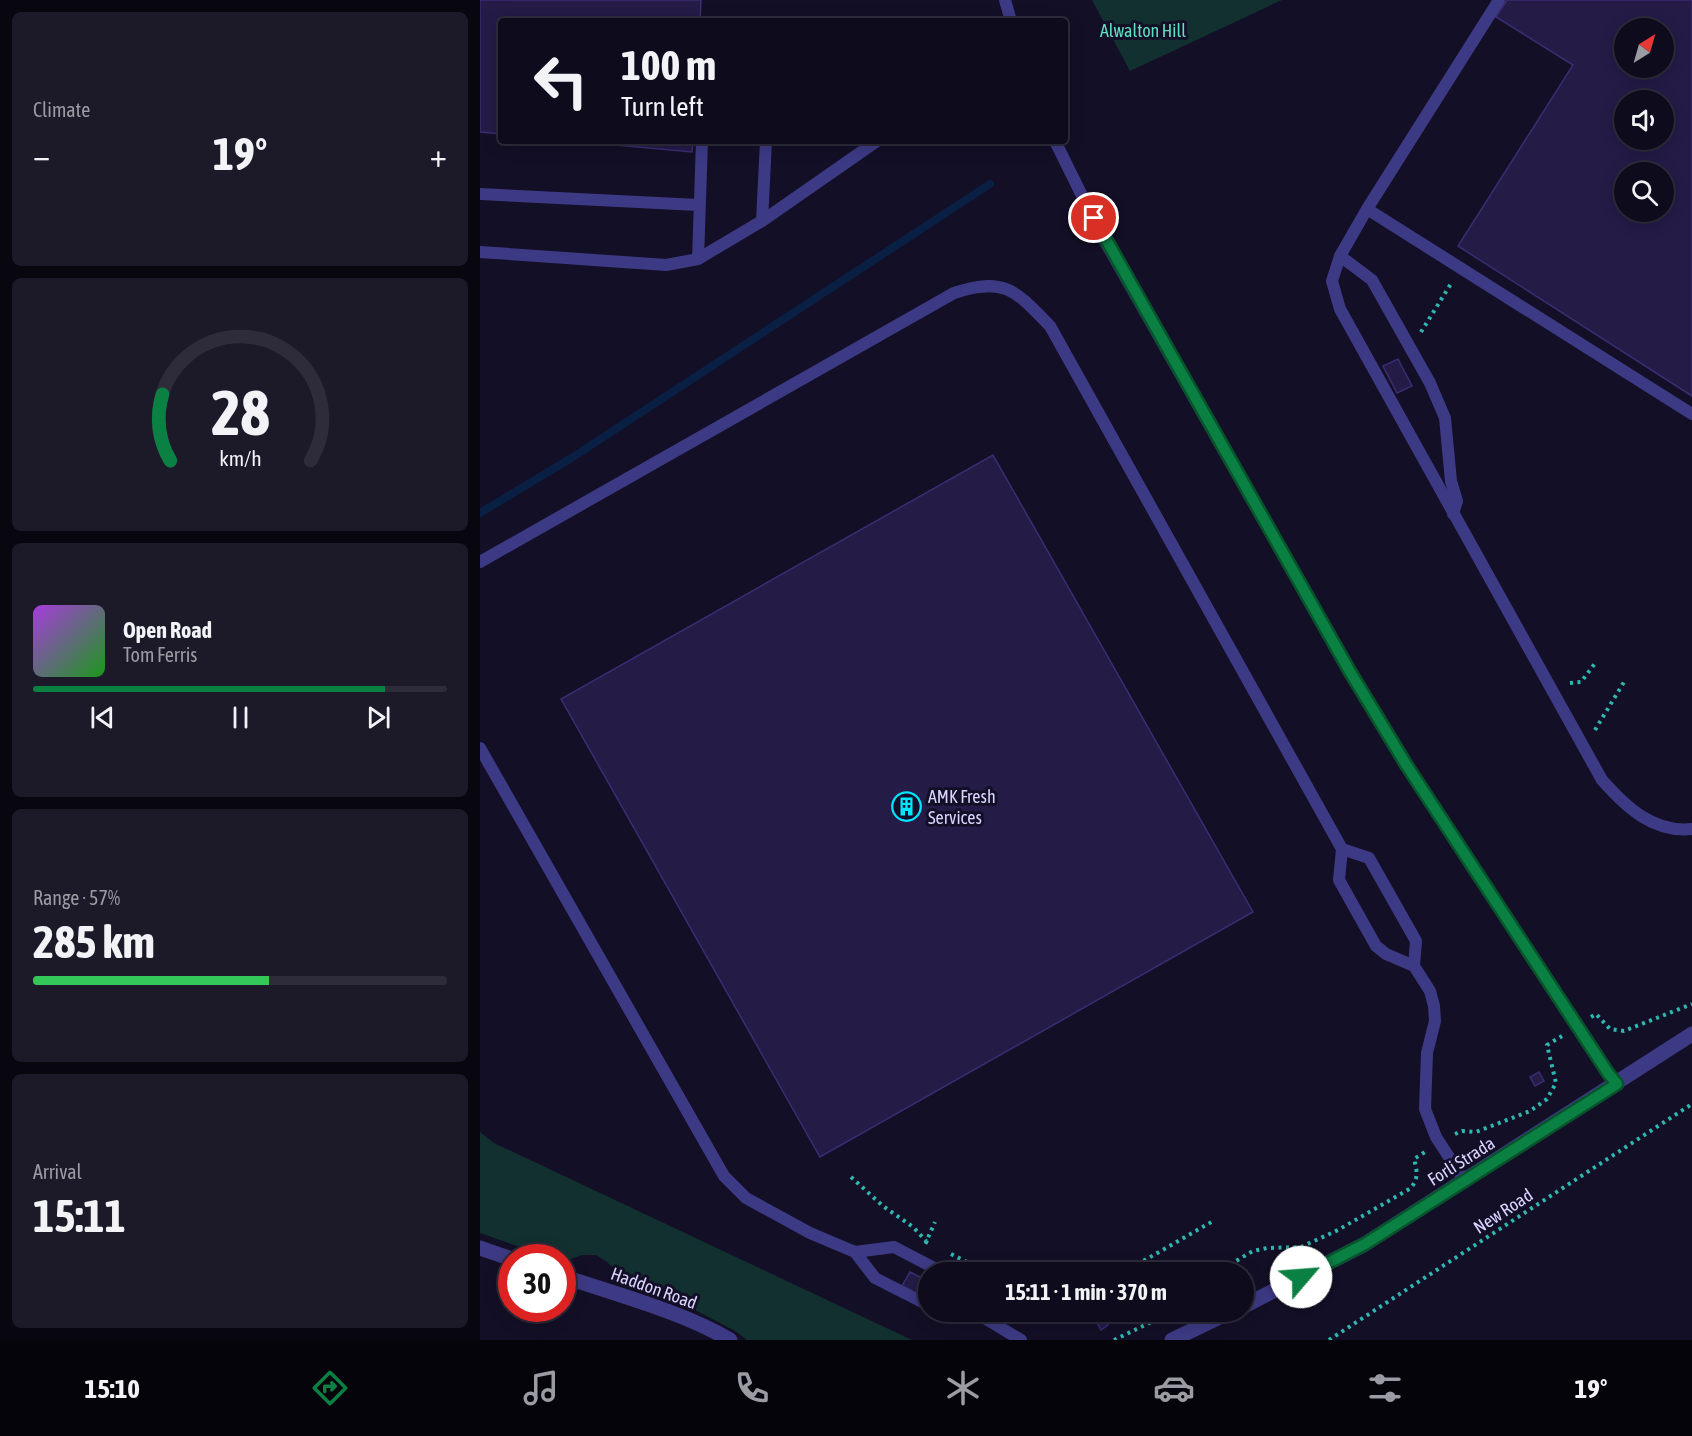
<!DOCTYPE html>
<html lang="en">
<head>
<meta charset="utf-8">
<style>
	body { margin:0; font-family:"Asap Condensed",sans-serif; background:#1c1929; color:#f1f3f6; height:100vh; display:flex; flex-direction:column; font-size:22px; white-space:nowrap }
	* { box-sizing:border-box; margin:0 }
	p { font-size:20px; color:#9b9ba3 }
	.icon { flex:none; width:33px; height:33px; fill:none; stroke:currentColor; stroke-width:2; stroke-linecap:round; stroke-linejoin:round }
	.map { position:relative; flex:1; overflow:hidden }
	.side { display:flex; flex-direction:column; gap:12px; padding:12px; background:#08060f; width:480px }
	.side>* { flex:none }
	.hud { position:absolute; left:18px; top:18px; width:570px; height:126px; border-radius:6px; box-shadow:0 3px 15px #0003,0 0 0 2px #2e2b3b; background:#0e0b1c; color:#f1f3f6; overflow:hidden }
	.needle { width:39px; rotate:37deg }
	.tools { position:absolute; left:1134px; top:18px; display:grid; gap:12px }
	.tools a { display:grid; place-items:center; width:60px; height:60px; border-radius:50%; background:#0e0b1c; box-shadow:0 3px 15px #0003,0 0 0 2px #2e2b3b; font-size:30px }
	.speed { position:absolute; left:18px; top:1244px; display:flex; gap:12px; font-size:30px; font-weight:700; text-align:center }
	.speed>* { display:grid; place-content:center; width:78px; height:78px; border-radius:50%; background:#0e0b1c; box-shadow:0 3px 15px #0003,0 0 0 2px #2e2b3b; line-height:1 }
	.speed .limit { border:9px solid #d22; background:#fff; color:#111 }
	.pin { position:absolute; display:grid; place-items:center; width:51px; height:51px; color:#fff; margin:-26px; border:3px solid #fff; border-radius:50%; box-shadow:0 2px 6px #0007 }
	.me { position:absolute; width:66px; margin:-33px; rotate:63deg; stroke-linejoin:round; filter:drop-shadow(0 0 4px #0008) }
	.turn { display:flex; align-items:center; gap:21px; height:126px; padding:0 24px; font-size:27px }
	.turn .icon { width:78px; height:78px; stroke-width:2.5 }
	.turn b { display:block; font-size:42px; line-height:51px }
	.big { font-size:45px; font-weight:700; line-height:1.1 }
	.side .tile { flex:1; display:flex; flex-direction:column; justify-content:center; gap:9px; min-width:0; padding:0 21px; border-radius:9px; background:#1c1929 }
	.side .dial { align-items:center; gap:0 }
	.dial svg { height:156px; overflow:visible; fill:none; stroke:#2e2b3b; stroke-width:7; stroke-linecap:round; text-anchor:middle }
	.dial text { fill:#f1f3f6; stroke:none }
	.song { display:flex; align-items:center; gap:18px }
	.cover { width:72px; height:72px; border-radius:9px; background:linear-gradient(135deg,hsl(280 70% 55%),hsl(120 70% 35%)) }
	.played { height:6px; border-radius:3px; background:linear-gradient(90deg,#0b8043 85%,#2e2b3b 85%) }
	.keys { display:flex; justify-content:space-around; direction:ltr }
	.heat { display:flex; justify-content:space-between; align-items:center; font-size:33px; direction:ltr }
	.charge { height:9px; border-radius:4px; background:linear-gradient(90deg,#34c759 57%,#2e2b3b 0) }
	.trip { position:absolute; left:438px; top:1262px; width:336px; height:60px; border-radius:30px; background:#0e0b1c; box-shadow:0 3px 15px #0003,0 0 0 2px #2e2b3b; font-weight:700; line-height:60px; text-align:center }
	.menu { display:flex; height:96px; justify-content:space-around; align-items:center; background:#06040b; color:#9b9ba3 }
	.menu .icon { width:42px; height:42px }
	.menu .selected { color:#0b8043 }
	.menu b { font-size:27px; color:#f1f3f6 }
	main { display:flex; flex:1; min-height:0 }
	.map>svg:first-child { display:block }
</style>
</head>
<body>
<main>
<section class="side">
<div class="tile"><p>Climate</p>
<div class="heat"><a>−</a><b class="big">19°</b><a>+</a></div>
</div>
<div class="tile dial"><svg viewBox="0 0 100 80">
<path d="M14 69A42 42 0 1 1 86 69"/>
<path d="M14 69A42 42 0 0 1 10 35" stroke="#0b8043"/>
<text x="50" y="56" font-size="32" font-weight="700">28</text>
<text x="50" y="72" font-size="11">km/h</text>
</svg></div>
<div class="tile">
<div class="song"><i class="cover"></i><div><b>Open Road</b><p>Tom Ferris</p></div></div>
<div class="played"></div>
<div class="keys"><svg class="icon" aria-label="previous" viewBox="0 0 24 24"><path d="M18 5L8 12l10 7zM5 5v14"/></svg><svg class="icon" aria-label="pause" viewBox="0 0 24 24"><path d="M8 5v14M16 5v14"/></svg><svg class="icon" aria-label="next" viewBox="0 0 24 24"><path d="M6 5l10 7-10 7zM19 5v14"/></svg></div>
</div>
<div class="tile"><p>Range · 57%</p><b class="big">285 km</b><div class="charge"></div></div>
<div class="tile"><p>Arrival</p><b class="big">15:11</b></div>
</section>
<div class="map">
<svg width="1212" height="1340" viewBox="0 0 1212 1340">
	<rect width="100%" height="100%" fill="#130f26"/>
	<path fill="#12302f" d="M612,0H802L650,71Z
		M0,1132L14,1143L432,1340H267L255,1331L166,1284L145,1279L127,1262L116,1255H102L83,1262L82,1257H68L0,1233Z"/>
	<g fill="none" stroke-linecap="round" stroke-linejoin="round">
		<path stroke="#0a1f44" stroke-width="8" d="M0,513L93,457L510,184"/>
	</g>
	<path fill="#241b47" stroke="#3b2d73" stroke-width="1.5" fill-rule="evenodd" d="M0,0H221L220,21H21V134L0,132Z
		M1027,0H1212V396L978,246L1093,65L1016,17ZM1144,28H1184V68H1144ZM1144,100H1184V140H1144ZM1144,172H1184V212H1144Z
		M91,141H213L212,152Z
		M918,359L932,386L917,393L903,366Z
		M513,455L773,912L340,1157L81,699Z
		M1059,1072L1064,1081L1055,1086L1050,1077Z
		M430,1272L448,1281L447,1299L422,1286Z
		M645,1311L648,1316L640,1320L635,1312Z
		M624,1317L628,1325L621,1330L616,1321Z"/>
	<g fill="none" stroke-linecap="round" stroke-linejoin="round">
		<path stroke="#2fb8b0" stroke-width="4" stroke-dasharray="3 4.5" stroke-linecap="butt" d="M941,332L972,282
			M1090,683L1101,682L1116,662
			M1115,730L1144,682
			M1111,1017L1116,1014L1130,1029L1144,1031L1212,1004
			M975,1134L982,1131L996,1132L1050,1111L1067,1099L1076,1083L1067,1045L1082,1036
			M371,1177L403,1206L433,1227L446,1241
			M448,1243L446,1242L455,1222
			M471,1254L507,1272
			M644,1272L735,1220
			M737,1272L773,1251L787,1248L821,1247L858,1230L931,1188C939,1177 937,1171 934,1159L945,1152
			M557,1311L564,1317L574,1311
			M634,1340L694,1311
			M849,1340L1212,1104"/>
		<path stroke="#3d3a85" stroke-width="12" d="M525,0L531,21
			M1019,0L887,209L860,256L852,281L860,309L1122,780C1146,807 1173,833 1212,829
			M575,141L623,238L869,671L927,766L1128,1073L1137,1084
			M0,194L218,205
			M887,209L1212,414
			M282,221L286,141
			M0,252L186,265L218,259L282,221L397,141
			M860,256L892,280L950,383L965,418L971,481L977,501L973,514
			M218,259L222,141
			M0,562L474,293C525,276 536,291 570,326L862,849L889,858L936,941L934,966L950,991L954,1006L955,1021L947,1053L945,1109L956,1137L985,1182
			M0,748L244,1176L266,1198L330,1233L375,1252L395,1278L448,1305
			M862,849L859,880L896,946L906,954L934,966
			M375,1252L414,1247L462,1272
			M493,1311L541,1340"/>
		<path stroke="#3d3a85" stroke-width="15" d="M764,1306L885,1244L1212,1034
			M692,1340L752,1311"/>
		<path stroke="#3d3a85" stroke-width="15" d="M0,1248L32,1259
			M82,1276C135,1294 203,1312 250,1340"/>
	</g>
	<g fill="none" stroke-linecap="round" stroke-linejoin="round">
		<defs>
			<path id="route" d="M614,218L869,670L927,766L1128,1073L1137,1084L885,1244L821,1277"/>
		</defs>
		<use href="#route" stroke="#07532c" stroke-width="15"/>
		<use href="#route" stroke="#0b8043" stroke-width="10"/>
	</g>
	<defs>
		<symbol id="building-ring" viewBox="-11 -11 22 22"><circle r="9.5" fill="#130f26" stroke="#00e5ff" stroke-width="1.5"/><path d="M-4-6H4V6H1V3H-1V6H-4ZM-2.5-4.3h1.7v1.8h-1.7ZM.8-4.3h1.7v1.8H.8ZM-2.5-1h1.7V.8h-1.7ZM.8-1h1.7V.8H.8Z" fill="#00e5ff"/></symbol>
	</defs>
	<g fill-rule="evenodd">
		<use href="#building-ring" x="410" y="790" width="33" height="33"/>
	</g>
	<g text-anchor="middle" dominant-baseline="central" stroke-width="6" stroke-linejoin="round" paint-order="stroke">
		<g font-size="18" fill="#5fe0c0" stroke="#130f26">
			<text x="663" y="30">Alwalton Hill</text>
		</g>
		<g font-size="18" fill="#d9d4ff" stroke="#130f26" text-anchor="start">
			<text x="448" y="796">AMK Fresh<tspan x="448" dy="21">Services</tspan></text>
		</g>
		<g font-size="18" fill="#d9d4ff" stroke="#130f26">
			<text transform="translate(981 1161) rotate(-32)">Forli Strada</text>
			<text transform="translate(1023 1211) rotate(-33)">New Road</text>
			<text transform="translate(174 1288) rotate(20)">Haddon Road</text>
		</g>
	</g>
</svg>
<div class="tools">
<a><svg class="needle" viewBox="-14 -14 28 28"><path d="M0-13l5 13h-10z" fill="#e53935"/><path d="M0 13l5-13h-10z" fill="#9b9ba3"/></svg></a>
<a><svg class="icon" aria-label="sound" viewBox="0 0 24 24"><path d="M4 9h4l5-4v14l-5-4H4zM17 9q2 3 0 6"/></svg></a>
<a><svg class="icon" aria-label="search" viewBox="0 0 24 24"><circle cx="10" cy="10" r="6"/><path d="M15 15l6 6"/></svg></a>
</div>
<div class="speed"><div class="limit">30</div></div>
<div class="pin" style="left:614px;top:218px;background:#d93025"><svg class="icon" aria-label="arrive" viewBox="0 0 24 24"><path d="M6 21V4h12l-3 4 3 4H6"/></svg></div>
<svg class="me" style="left:821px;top:1277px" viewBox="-20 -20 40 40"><circle r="19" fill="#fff"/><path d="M0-13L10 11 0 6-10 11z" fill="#0b8043"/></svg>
<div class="trip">15:11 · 1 min · 370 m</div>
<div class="hud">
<div class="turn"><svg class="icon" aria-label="left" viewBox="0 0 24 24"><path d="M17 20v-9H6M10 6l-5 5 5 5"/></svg><div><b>100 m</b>Turn left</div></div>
</div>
</div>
</main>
<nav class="menu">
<b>15:10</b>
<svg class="icon selected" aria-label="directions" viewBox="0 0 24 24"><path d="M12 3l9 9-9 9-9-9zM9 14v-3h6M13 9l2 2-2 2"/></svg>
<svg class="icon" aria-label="music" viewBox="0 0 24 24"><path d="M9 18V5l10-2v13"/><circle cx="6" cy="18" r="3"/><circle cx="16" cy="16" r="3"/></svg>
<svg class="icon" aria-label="phone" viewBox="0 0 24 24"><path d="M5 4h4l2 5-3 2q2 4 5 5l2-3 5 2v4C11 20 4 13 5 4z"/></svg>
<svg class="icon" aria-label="climate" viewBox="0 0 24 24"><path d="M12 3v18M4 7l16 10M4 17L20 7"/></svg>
<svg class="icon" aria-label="car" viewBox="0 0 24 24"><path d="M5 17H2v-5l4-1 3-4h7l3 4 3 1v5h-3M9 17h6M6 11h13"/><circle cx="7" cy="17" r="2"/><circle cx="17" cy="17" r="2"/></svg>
<svg class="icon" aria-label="filters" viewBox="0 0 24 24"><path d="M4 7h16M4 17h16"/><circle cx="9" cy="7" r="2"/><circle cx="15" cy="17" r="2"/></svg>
<b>19°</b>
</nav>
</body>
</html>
